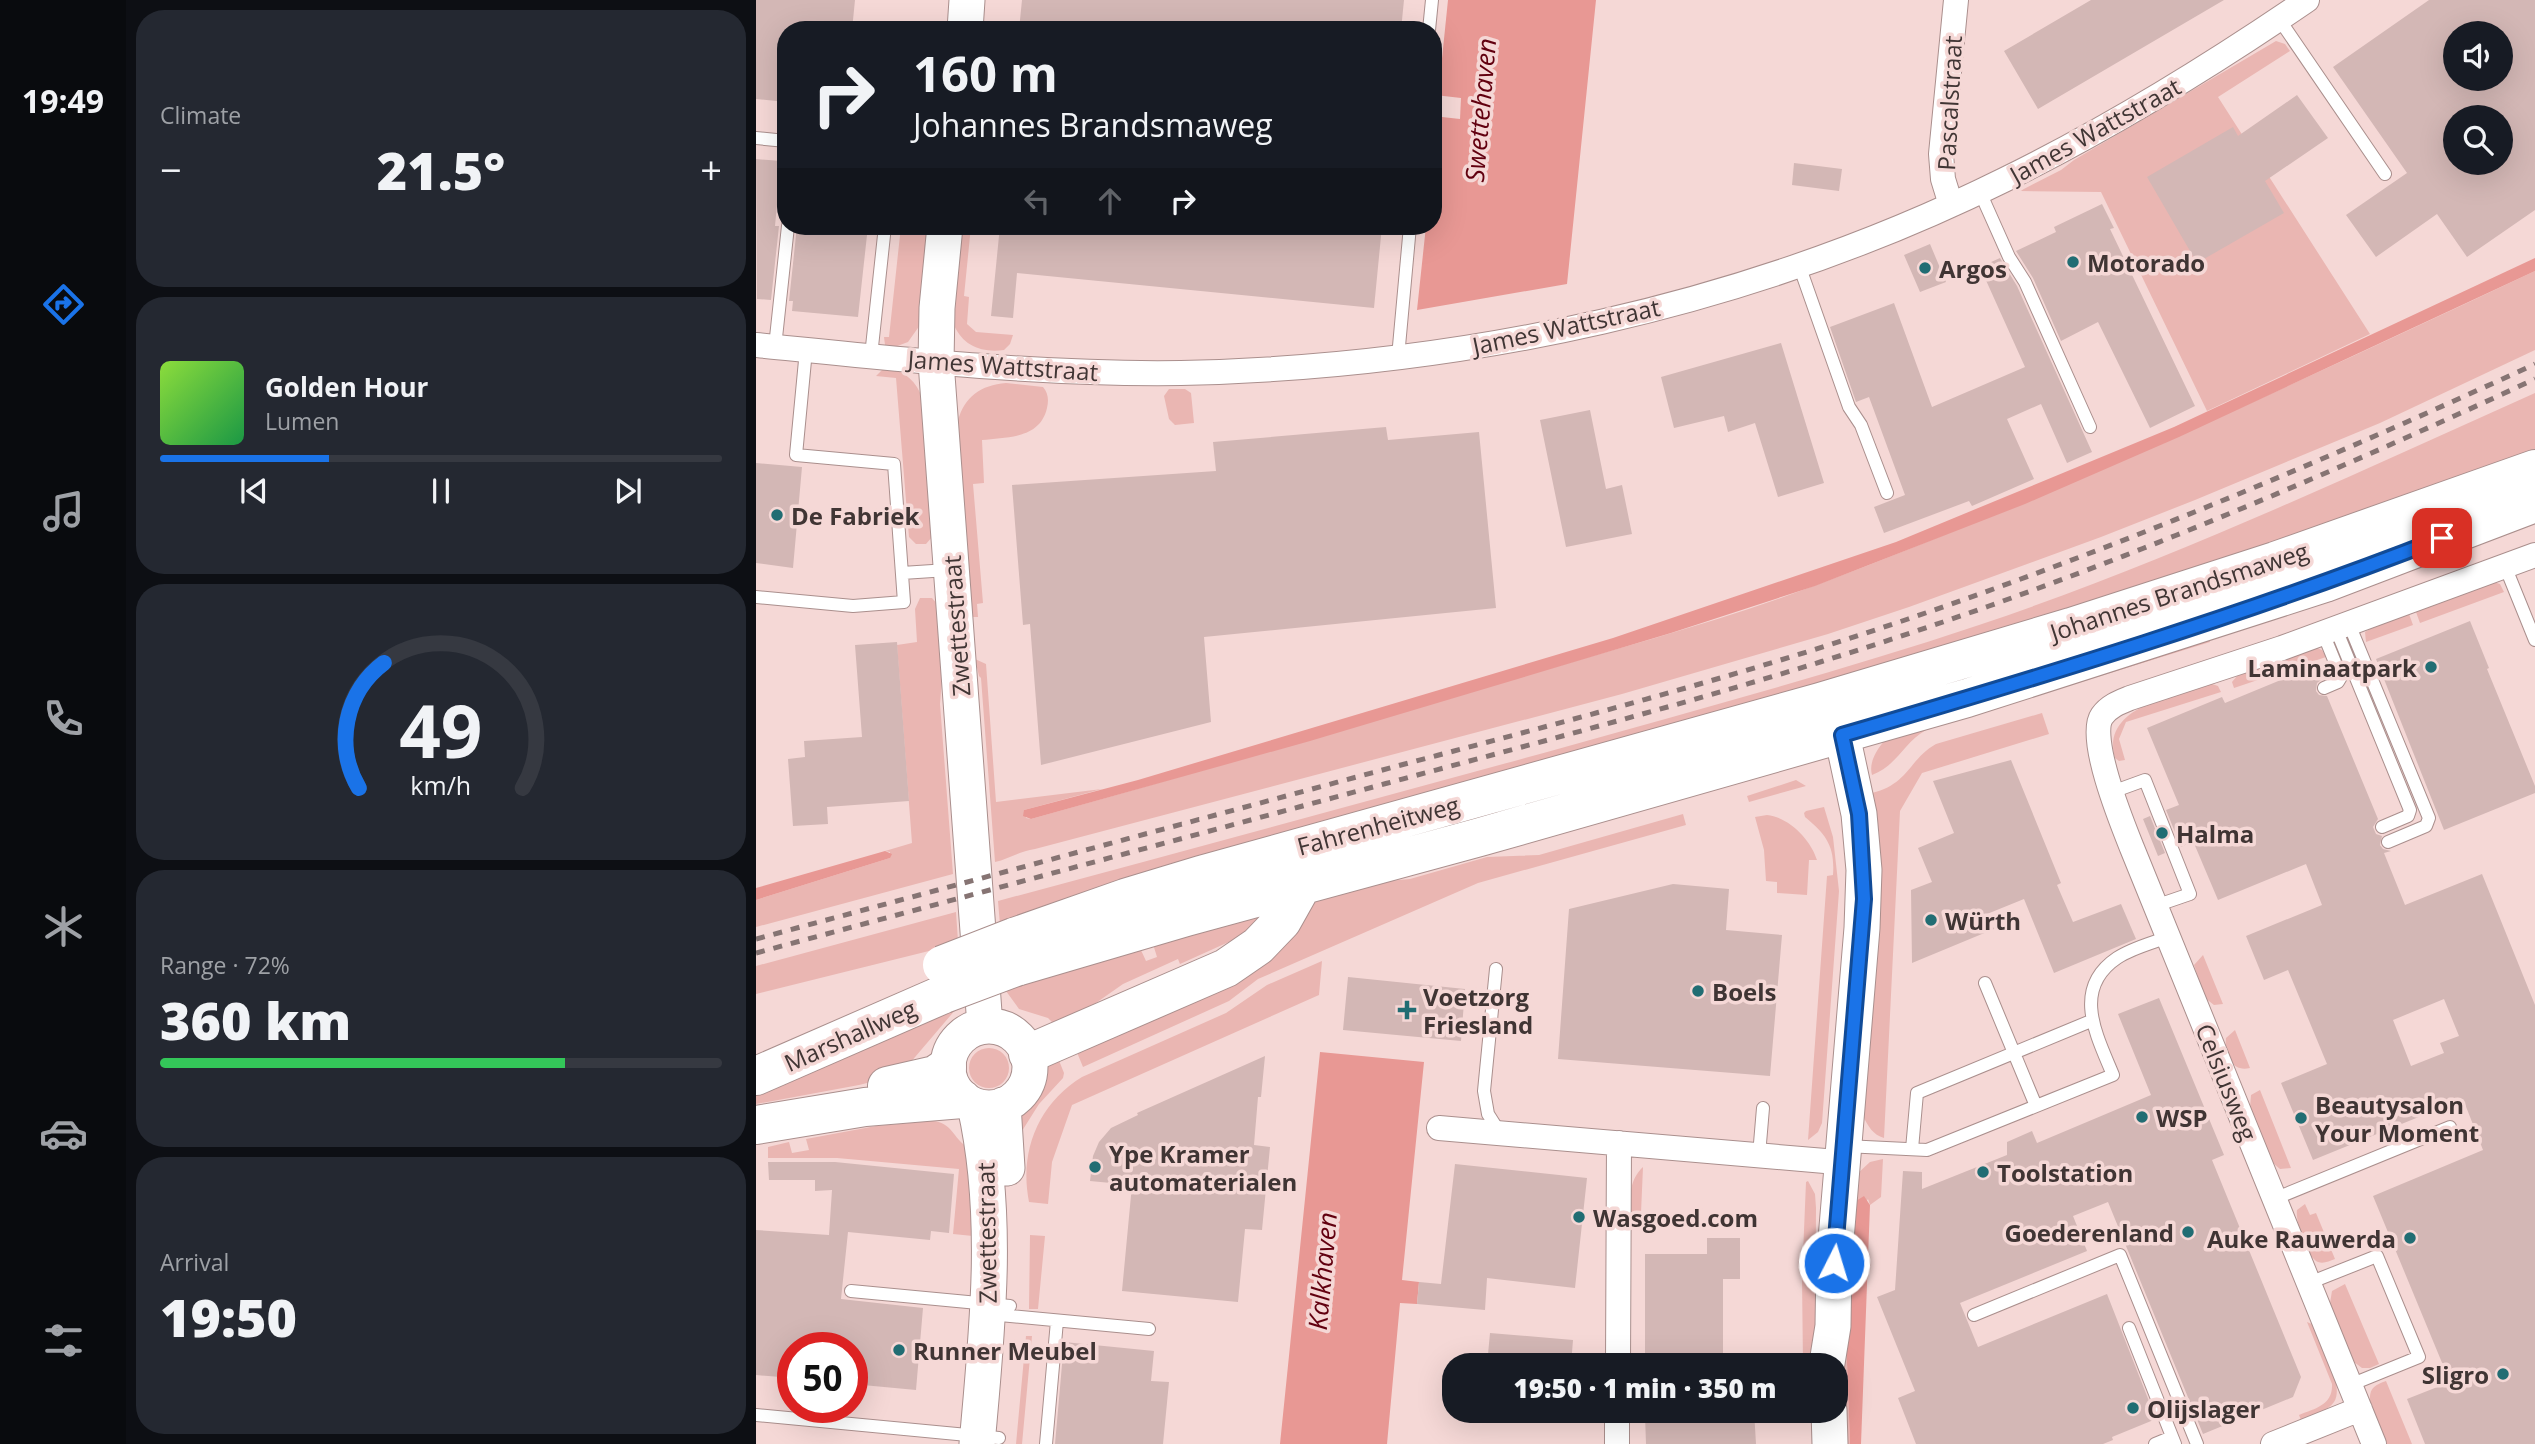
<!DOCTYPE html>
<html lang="en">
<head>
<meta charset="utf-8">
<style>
	body { margin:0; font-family:"Open Sans",sans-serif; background:#242831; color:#f1f3f6; height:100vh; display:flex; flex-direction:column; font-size:26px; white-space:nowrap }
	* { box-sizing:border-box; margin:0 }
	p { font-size:23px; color:#9ea1a6 }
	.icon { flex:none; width:38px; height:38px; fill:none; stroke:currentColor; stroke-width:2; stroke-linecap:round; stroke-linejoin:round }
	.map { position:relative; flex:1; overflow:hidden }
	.drawer { display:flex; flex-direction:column; gap:10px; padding:10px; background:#0d0f14; width:630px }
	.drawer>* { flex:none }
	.top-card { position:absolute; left:21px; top:21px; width:665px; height:214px; border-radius:28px; box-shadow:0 7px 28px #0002; background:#171b24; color:#f1f3f6; overflow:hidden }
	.fabs { position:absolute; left:1687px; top:21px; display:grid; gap:14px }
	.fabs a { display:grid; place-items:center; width:70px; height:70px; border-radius:50%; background:#171b24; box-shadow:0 7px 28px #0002; font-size:35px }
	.speed { position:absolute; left:21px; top:1332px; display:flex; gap:14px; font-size:35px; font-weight:700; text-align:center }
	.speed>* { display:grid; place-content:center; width:91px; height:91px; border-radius:50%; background:#171b24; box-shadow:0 7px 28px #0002; line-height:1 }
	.speed .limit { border:10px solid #d22; background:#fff; color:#111 }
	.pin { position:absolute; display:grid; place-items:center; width:60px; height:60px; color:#fff; margin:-30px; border-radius:14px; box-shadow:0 4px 10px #0006 }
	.me { position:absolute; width:77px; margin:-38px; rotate:5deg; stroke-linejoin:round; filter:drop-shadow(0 0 5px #0008) }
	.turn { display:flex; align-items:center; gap:24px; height:147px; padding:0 21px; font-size:32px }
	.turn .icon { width:91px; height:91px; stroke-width:2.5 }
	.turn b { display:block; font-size:49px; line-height:60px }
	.lanes { display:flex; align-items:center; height:66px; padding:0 21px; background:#0003; justify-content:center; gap:35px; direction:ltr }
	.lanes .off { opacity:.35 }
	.big { font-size:52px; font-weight:800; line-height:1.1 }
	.drawer .widget { flex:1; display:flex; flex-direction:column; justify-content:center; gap:10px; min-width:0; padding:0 24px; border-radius:28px; background:#242831 }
	.drawer .dial { align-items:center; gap:0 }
	.dial svg { height:182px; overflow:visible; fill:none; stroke:#363941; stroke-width:7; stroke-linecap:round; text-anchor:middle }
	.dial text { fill:#f1f3f6; stroke:none }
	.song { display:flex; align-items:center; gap:21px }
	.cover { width:84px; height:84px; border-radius:10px; background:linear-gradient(135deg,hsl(90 70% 55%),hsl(140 70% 35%)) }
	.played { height:7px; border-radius:4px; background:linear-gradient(90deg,#1a73e8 30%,#363941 30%) }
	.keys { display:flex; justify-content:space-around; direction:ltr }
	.heat { display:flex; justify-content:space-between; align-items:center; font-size:38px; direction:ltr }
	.charge { height:10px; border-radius:5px; background:linear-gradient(90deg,#34c759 72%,#363941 0) }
	.trip { position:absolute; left:686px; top:1353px; width:406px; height:70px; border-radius:28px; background:#171b24; box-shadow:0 7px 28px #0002; font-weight:800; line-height:70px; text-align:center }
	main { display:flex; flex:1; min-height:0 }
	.dock { display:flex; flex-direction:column; width:126px; justify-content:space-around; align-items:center; background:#090b0e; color:#9ea1a6 }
	.dock .icon { width:49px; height:49px }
	.dock .current { color:#1a73e8 }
	.dock b { font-size:32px; color:#f1f3f6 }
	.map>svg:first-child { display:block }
</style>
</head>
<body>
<main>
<nav class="dock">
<b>19:49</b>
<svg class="icon current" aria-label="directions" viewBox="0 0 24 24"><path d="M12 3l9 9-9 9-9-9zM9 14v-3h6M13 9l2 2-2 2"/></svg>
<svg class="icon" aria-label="music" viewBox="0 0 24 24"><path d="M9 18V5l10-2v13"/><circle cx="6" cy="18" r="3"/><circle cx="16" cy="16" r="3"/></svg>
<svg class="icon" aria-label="phone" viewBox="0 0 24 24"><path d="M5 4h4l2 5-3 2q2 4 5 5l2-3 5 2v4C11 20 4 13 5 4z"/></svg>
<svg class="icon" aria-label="climate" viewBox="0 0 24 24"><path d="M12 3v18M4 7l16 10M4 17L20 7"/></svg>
<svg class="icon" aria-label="car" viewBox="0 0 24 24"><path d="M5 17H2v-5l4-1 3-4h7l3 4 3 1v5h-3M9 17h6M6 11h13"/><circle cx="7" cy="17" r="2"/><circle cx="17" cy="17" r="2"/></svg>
<svg class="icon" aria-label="filters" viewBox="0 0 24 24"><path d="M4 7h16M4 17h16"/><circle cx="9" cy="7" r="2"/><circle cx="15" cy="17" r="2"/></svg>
</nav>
<section class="drawer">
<div class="widget"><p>Climate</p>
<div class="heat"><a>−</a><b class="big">21.5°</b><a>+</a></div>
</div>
<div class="widget">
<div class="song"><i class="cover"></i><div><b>Golden Hour</b><p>Lumen</p></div></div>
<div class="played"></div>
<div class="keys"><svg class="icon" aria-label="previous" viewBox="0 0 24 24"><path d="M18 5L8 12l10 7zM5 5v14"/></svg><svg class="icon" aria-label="pause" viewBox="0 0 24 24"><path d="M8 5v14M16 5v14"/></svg><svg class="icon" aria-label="next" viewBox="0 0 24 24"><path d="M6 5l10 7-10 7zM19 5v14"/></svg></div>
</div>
<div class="widget dial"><svg viewBox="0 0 100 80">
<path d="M14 69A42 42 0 1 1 86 69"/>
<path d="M14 69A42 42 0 0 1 25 14" stroke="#1a73e8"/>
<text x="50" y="56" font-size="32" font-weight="700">49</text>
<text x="50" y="72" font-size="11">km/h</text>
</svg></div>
<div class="widget"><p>Range · 72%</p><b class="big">360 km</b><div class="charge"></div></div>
<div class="widget"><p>Arrival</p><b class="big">19:50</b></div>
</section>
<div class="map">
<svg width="1779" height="1444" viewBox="0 0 1779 1444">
	<rect width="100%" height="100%" fill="#f5d8d6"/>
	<path fill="#eab6b2" d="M1520,41L1529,44L1534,51L1462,97L1614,334L1451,411L1345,192L1264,191L1305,170L1318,160Z
		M145,226H174L164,325L152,342L136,348L129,345L128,337H133Z
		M205,226H215L208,296L213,297L211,324L220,332L257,335L254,344L248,350C226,353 207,346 198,325Z
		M1779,271V350L1624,423L1439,500L1345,537L1153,607L1072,634L866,694L279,849C264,851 253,859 239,862L225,678L223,676L219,659L230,664L240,802L346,789L268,810L270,818L275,819C436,774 595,727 755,680C858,649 963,622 1063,584C1307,492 1543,382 1779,271Z
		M132,368C149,371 161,382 166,398L176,537L170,544H160L153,537L140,378L120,376L126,370Z
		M250,383L287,387C292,393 293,399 291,408C284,439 251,437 226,440L228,483L217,484L227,603L221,604L222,617H216L202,421C208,397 225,385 250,383Z
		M413,389H429L435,393L438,423L419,425L413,419L408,396Z
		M1779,393V453L1667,493L1277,623L244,925L242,901C431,850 620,799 809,747C947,708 1086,671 1223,625C1414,561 1596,475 1779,393Z
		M1738,582L1744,584L1748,592L1664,623L1660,612Z
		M164,598H176L182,605L186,678L184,704L197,874L0,927V900L134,858V852L129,851L156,843L141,645L161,642L159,609Z
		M1653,614L1657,625L1610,642L1609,632L1614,629Z
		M1453,639L1454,642L1170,730C1147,743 1142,765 1116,775C1112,761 1123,746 1133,736Z
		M1561,648L1566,650L1570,657L1478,688L1476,682L1481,676Z
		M1456,684L1462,686L1465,692L1370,722L1363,739L1369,760L1363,761L1359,758C1344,706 1421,695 1456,684Z
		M1286,713L1293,734L1166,773L1144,811L1128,1138C1117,1135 1112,1126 1107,1116L1125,870L1116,793C1153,784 1153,759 1180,744Z
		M1040,780L1050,786L993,802L991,796Z
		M1068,807L1077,837L1083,891L1066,1123L1062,1132L1052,1140L1071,876L1077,875C1079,847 1071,835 1049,817L1048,813L1050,811Z
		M927,814L930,825L722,883L502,979L473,1001L327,1067L320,1050L558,902L589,885L654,879L731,857L783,855Z
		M1011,815C1033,817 1055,840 1061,860H1053L1051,895L1021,893V882L1010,881L1008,850L999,817Z
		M511,908L486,936L424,964L422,959L367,984L327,1012L299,1025L292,1018L263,1009L250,991L323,965L384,948L390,961L401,957L397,944Z
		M200,912L202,941L185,948L0,994V966Z
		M1447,955L1467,1004L1458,1005L1449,998L1438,965Z
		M566,961L563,995L316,1105L296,1162L292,1204L273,1202C263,1152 282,1104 326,1077L470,1013L511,985Z
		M200,1009L154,1063L155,1072L103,1085L0,1104V1090Z
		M1479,1030L1494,1068C1476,1073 1468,1054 1470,1038Z
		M213 1068a20 20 0 1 1 40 0a20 20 0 1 1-40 0Z
		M302,1058L308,1073L307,1078L283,1104L266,1131L261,1112L275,1096L289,1069Z
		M1504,1090L1535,1168L1524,1169L1517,1163L1494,1108L1495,1095Z
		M176,1121C196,1122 197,1138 211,1147L227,1237L197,1234L203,1169L81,1158H12V1147L33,1142L36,1153L53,1150L50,1139L120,1126Z
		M1127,1159L1125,1197L1114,1205L1112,1199L1097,1222L1090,1336L1094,1444H1085L1083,1367L1101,1174L1114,1162Z
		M887,1167L885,1213L873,1212C874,1195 874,1179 887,1167Z
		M1052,1181L1059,1194L1060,1208L1059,1365H1047L1046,1279L1050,1182Z
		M1549,1204L1554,1215L1560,1213L1579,1259C1573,1261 1568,1264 1562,1262C1551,1258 1539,1221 1541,1210Z
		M274,1235L289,1236L282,1309H273Z
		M1589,1284L1623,1364L1614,1368H1606L1598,1362L1574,1303L1576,1291Z
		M1551,1322L1558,1325C1565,1341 1589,1386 1578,1402C1571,1412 1556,1415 1545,1420L1543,1415C1560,1408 1577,1405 1576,1384Z
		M270,1336H276L266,1444H260Z
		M1630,1381L1656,1444H1631L1614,1401C1613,1388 1619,1385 1630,1381Z"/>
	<path fill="#e89894" d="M692,0H840L811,284L661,310L670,226H677V146Z
		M1779,258V271L1423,437L1269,504L1059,586L915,633L554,741L275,819L267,816L268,810L382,780L857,638L1140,542L1418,427Z
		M129,851L136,854L134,858L0,900V888Z
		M564,1052L668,1062L646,1280L663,1282L661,1304L644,1303L631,1444H524Z
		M1108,1196L1114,1205L1105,1444H1094L1090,1336L1100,1201Z"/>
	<path fill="#f5d8d6" d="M679,95L705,98L704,119L677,116Z"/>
	<path fill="#d3b7b5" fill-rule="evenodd" d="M0,0H99L96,30H30V102L0,99Z
		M266,0H648L645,30H263Z
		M1335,0H1468L1282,109L1248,51Z
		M1673,0H1779V210L1711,257L1681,214L1620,257L1590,215L1651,173L1577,67ZM1699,33H1745V79H1699ZM1699,117H1745V163H1699Z
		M1541,95L1572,138L1509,181L1528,213L1441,263L1391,177L1477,127L1482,136Z
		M0,159L25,161L19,226H23L15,300L1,299Z
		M1038,163L1086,169L1083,191L1036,185Z
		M1346,204L1358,228L1354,229L1439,406L1394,428L1342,322L1305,341L1277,278L1260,251L1300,232L1298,227Z
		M41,226H112L102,317L36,311L37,301H33Z
		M244,226H626L618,308L261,273L257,318L235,316Z
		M1174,244L1190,282L1164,292L1148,255Z
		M1244,258L1261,286L1336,452L1311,463L1285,404L1251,419L1278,479L1216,506L1213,501L1128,533L1118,507L1149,495L1113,397L1100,402L1074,327L1138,303L1176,407L1269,367L1224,267Z
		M1025,343L1068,483L1022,497L999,423L972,432L968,416L918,428L905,377Z
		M834,410L850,489L866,485L876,534L810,547L784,420Z
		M630,427L632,440L723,432L740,608L448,637L455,722L285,765L274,624L267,625L256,485L460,471L457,442Z
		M0,463L46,467L37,568L0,563Z
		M1714,621L1733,668L1731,669L1779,786V793L1688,830L1620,659Z
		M141,642L153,801L71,807L72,824L37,826L32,759L49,757L48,741L106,737L99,645Z
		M1559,666L1565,680L1561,683L1560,691L1563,695L1571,696L1622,819L1617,827L1620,834L1626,836L1624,845L1627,849L1635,851L1628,853L1649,905L1726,874L1779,1005V1444H1669L1651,1399L1694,1382L1617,1196L1727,1150L1707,1099L1557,1160L1525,1083L1571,1064L1532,970L1508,980L1490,936L1566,905L1550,864L1462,900L1437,841L1425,847L1410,810L1423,805L1391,728L1466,697L1469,703ZM1688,999L1703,1036L1684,1043L1688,1053L1655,1066L1637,1020Z
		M1255,760L1305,883L1301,885L1317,922L1365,904L1380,939L1298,973L1268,899L1231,914L1238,929L1156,963L1155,890L1176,882L1162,848L1198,833L1177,781Z
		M1394,816L1409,853L1402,856L1387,819Z
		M917,884L973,889L970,930L1026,935L1014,1076L802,1059L813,909Z
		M592,977L709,989L705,1041L587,1030Z
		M1403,998L1468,1155L1456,1160L1545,1377L1537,1397L1447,1434L1352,1202L1317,1216L1331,1251L1204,1303L1222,1347L1351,1294L1400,1419L1356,1437L1357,1440L1347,1444H1160L1142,1398L1159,1391L1121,1297L1139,1290L1147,1171L1166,1172V1189L1251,1155V1142L1276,1131L1281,1143L1395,1095L1362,1014Z
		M509,1056L505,1097H502L498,1145L514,1147L506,1230L489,1229L482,1302L366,1291L376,1185L334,1181L337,1156L343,1142L355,1128L382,1115L381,1113Z
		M12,1162H79L198,1174L193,1233L175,1231L174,1240L92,1232L85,1299L167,1308L160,1390L96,1384V1348H37V1378L0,1375V1230L73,1235L76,1190L59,1191V1180H13Z
		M699,1164L831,1178L819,1288L731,1278L729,1310L661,1304L663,1282L685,1284Z
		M951,1238H984V1279H967V1355H889V1254H951Z
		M734,1333L817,1340L815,1365H731Z
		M308,1342L398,1351L395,1381L413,1382L407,1444H299Z
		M944,1410H998L1000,1444H890L889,1415L944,1413Z"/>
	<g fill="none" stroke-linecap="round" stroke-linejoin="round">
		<defs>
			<path id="lane" d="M1523,19L1629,174
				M673,30L676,0
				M0,138L30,141
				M1224,192L1253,257L1269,282L1334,427
				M1043,265L1093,407L1105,425L1131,493
				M19,347L32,226
				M115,356L129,226
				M642,357L654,226
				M1749,566L1779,640
				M146,573L192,570
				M0,597L97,606L148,602L138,464L40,455L50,350
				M1593,624L1673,818L1670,826L1632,842
				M1580,629L1654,810L1652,816L1626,827
				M1567,633L1585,677L1582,682L1568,688
				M1356,792L1389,780L1434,894L1399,906
				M740,969L728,1091L732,1114L744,1133
				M1229,983L1280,1106
				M1089,1146L1171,1150L1357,1075C1341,1036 1315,989 1361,958C1376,948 1396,943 1412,937
				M1156,1149L1161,1093L1335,1021
				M1003,1155L1007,1108
				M1518,1199L1694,1127
				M1553,1283L1621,1256L1663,1357L1594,1385
				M95,1291L254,1306
				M233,1314L393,1329
				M1218,1315L1364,1255L1441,1444
				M1373,1328L1419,1444
				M0,1415L243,1438
				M290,1444L301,1321
				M1399,1444L1416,1437"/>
			<path id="street" d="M1195,205L1187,179L1185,154L1200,0
				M0,345C141,359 283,375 425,373C707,367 994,306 1248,180C1354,128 1453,67 1551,0
				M683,1128L1069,1161
				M862,1365L863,1143
				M861,1444V1410
				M1517,1444L1604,1409
				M1618,1444L1376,848C1366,823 1331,737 1346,716C1353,706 1364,702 1374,698L1526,648L1779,555"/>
			<path id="secondary" d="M209,30L211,0
				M189,226L181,308L180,362L229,1026
				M1069,710L1086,735L1103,814L1108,870L1106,928L1078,1263L1077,1326L1071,1363
				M192 1067a41 41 0 1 1 82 0a41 41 0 1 1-82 0Z
				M247,1105L251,1168
				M219,1106C244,1217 231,1332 221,1444
				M1073,1410L1074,1444"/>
			<path id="primary" d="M258,937L369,898L445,875L1064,702L1315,627L1519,561L1779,469
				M260,967L430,917L724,837L1211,698L1569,583L1779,503
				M272,1054L470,968L502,946L526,921L553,873
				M0,1076L188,994
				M131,1086L179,1075L191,1067
				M0,1125L109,1107L206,1099"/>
		</defs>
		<use href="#lane" stroke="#aa8f8d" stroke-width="14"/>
		<use href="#street" stroke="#aa8f8d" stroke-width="26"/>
		<use href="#secondary" stroke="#aa8f8d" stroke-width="37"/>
		<use href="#primary" stroke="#aa8f8d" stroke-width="40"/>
		<use href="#lane" stroke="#fff" stroke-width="12"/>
		<use href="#street" stroke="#fff" stroke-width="24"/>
		<use href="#secondary" stroke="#fff" stroke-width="35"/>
		<use href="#primary" stroke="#fff" stroke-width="38"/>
		<path stroke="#867473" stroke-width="5" stroke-dasharray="9 9" stroke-linecap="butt" d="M0,939C215,881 430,823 645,765C815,720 985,676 1152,619C1366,546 1573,459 1779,364
			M0,953C218,894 436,836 654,777C833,729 1012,682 1187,622C1389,553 1585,469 1779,379"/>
		<defs>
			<path id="primary-bridge" d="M186,965L258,937
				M188,994L260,967"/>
		</defs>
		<use href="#primary-bridge" stroke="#aa8f8d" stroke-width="40" stroke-linecap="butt"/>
		<use href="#primary-bridge" stroke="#fff" stroke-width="38"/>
	</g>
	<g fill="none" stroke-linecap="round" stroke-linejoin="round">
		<defs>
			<path id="route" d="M1078,1263L1108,899L1103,814L1086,735C1288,676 1489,615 1686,538"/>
		</defs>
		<use href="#route" stroke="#114b97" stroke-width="18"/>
		<use href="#route" stroke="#1a73e8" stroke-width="12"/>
	</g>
	<g fill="#216d73" stroke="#f5d8d6" stroke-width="2.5">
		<circle cx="1317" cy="262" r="7"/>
		<circle cx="1169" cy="268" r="7"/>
		<circle cx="21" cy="515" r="7"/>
		<circle cx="1675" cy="667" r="7"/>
		<circle cx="1406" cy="833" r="7"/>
		<circle cx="1175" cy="920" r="7"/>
		<circle cx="942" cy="991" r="7"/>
		<path d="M647.5 999.5h7v7h7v7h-7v7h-7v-7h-7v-7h7z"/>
		<circle cx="1386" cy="1117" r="7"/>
		<circle cx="1545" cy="1118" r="7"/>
		<circle cx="339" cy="1167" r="7"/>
		<circle cx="1227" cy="1172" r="7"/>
		<circle cx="823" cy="1217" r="7"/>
		<circle cx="1432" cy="1232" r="7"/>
		<circle cx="1654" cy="1238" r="7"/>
		<circle cx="143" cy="1350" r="7"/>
		<circle cx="1747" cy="1374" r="7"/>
		<circle cx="1377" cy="1408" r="7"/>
	</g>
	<g text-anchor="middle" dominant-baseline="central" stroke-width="7" stroke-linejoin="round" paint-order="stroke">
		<g font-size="24" fill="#403534" stroke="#f5d8d6">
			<text transform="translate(1193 103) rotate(-87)">Pascalstraat</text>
			<text transform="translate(1339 130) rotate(-29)">James Wattstraat</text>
			<text transform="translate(810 326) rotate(-12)">James Wattstraat</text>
			<text transform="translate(247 365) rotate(4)">James Wattstraat</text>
			<text transform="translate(1423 591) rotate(-18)">Johannes Brandsmaweg</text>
			<text transform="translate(200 626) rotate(-94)">Zwettestraat</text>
			<text transform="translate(622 825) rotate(-15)">Fahrenheitweg</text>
			<text transform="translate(94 1035) rotate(-24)">Marshallweg</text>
			<text transform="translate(1471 1082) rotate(68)">Celsiusweg</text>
			<text transform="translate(230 1233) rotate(-91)">Zwettestraat</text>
		</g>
		<g font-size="24" font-weight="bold" fill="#403534" stroke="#f5d8d6" text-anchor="start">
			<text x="1331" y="262">Motorado</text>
			<text x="1183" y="268">Argos</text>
			<text x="35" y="515">De Fabriek</text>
			<text x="1661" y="667" text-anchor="end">Laminaatpark</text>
			<text x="1420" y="833">Halma</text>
			<text x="1189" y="920">Würth</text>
			<text x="956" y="991">Boels</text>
			<text x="667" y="996">Voetzorg<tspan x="667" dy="28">Friesland</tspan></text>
			<text x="1559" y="1104">Beautysalon<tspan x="1559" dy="28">Your Moment</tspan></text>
			<text x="1400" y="1117">WSP</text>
			<text x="353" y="1153">Ype Kramer<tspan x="353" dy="28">automaterialen</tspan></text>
			<text x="1241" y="1172">Toolstation</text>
			<text x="837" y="1217">Wasgoed.com</text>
			<text x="1418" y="1232" text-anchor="end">Goederenland</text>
			<text x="1640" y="1238" text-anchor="end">Auke Rauwerda</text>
			<text x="157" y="1350">Runner Meubel</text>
			<text x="1733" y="1374" text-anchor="end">Sligro</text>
			<text x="1391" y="1408">Olijslager</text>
		</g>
		<g font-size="26" font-style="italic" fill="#62000f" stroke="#f5d8d6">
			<text transform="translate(724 110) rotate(-85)">Swettehaven</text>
			<text transform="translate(566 1271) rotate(-85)">Kalkhaven</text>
		</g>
	</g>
</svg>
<div class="fabs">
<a><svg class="icon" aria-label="sound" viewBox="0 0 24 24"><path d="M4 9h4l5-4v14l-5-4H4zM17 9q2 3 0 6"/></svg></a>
<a><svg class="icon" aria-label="search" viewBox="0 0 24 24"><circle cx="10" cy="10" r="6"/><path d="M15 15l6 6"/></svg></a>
</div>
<div class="speed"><div class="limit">50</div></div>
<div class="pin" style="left:1686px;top:538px;background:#d93025"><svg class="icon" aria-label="arrive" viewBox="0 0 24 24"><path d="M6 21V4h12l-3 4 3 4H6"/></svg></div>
<svg class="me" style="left:1078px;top:1263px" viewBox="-20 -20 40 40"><circle r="17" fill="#1a73e8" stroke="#fff" stroke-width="3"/><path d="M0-11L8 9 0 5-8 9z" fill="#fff"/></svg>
<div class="trip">19:50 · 1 min · 350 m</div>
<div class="top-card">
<div class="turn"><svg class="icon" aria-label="right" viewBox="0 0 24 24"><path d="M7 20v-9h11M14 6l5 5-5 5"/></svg><div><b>160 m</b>Johannes Brandsmaweg</div></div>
<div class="lanes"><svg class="icon off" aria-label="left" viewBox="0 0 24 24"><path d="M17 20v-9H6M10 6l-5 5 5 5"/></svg><svg class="icon off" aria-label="ahead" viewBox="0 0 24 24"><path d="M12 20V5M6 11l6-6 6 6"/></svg><svg class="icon" aria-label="right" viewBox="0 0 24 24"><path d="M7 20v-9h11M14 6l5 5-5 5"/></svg></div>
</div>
</div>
</main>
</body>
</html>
